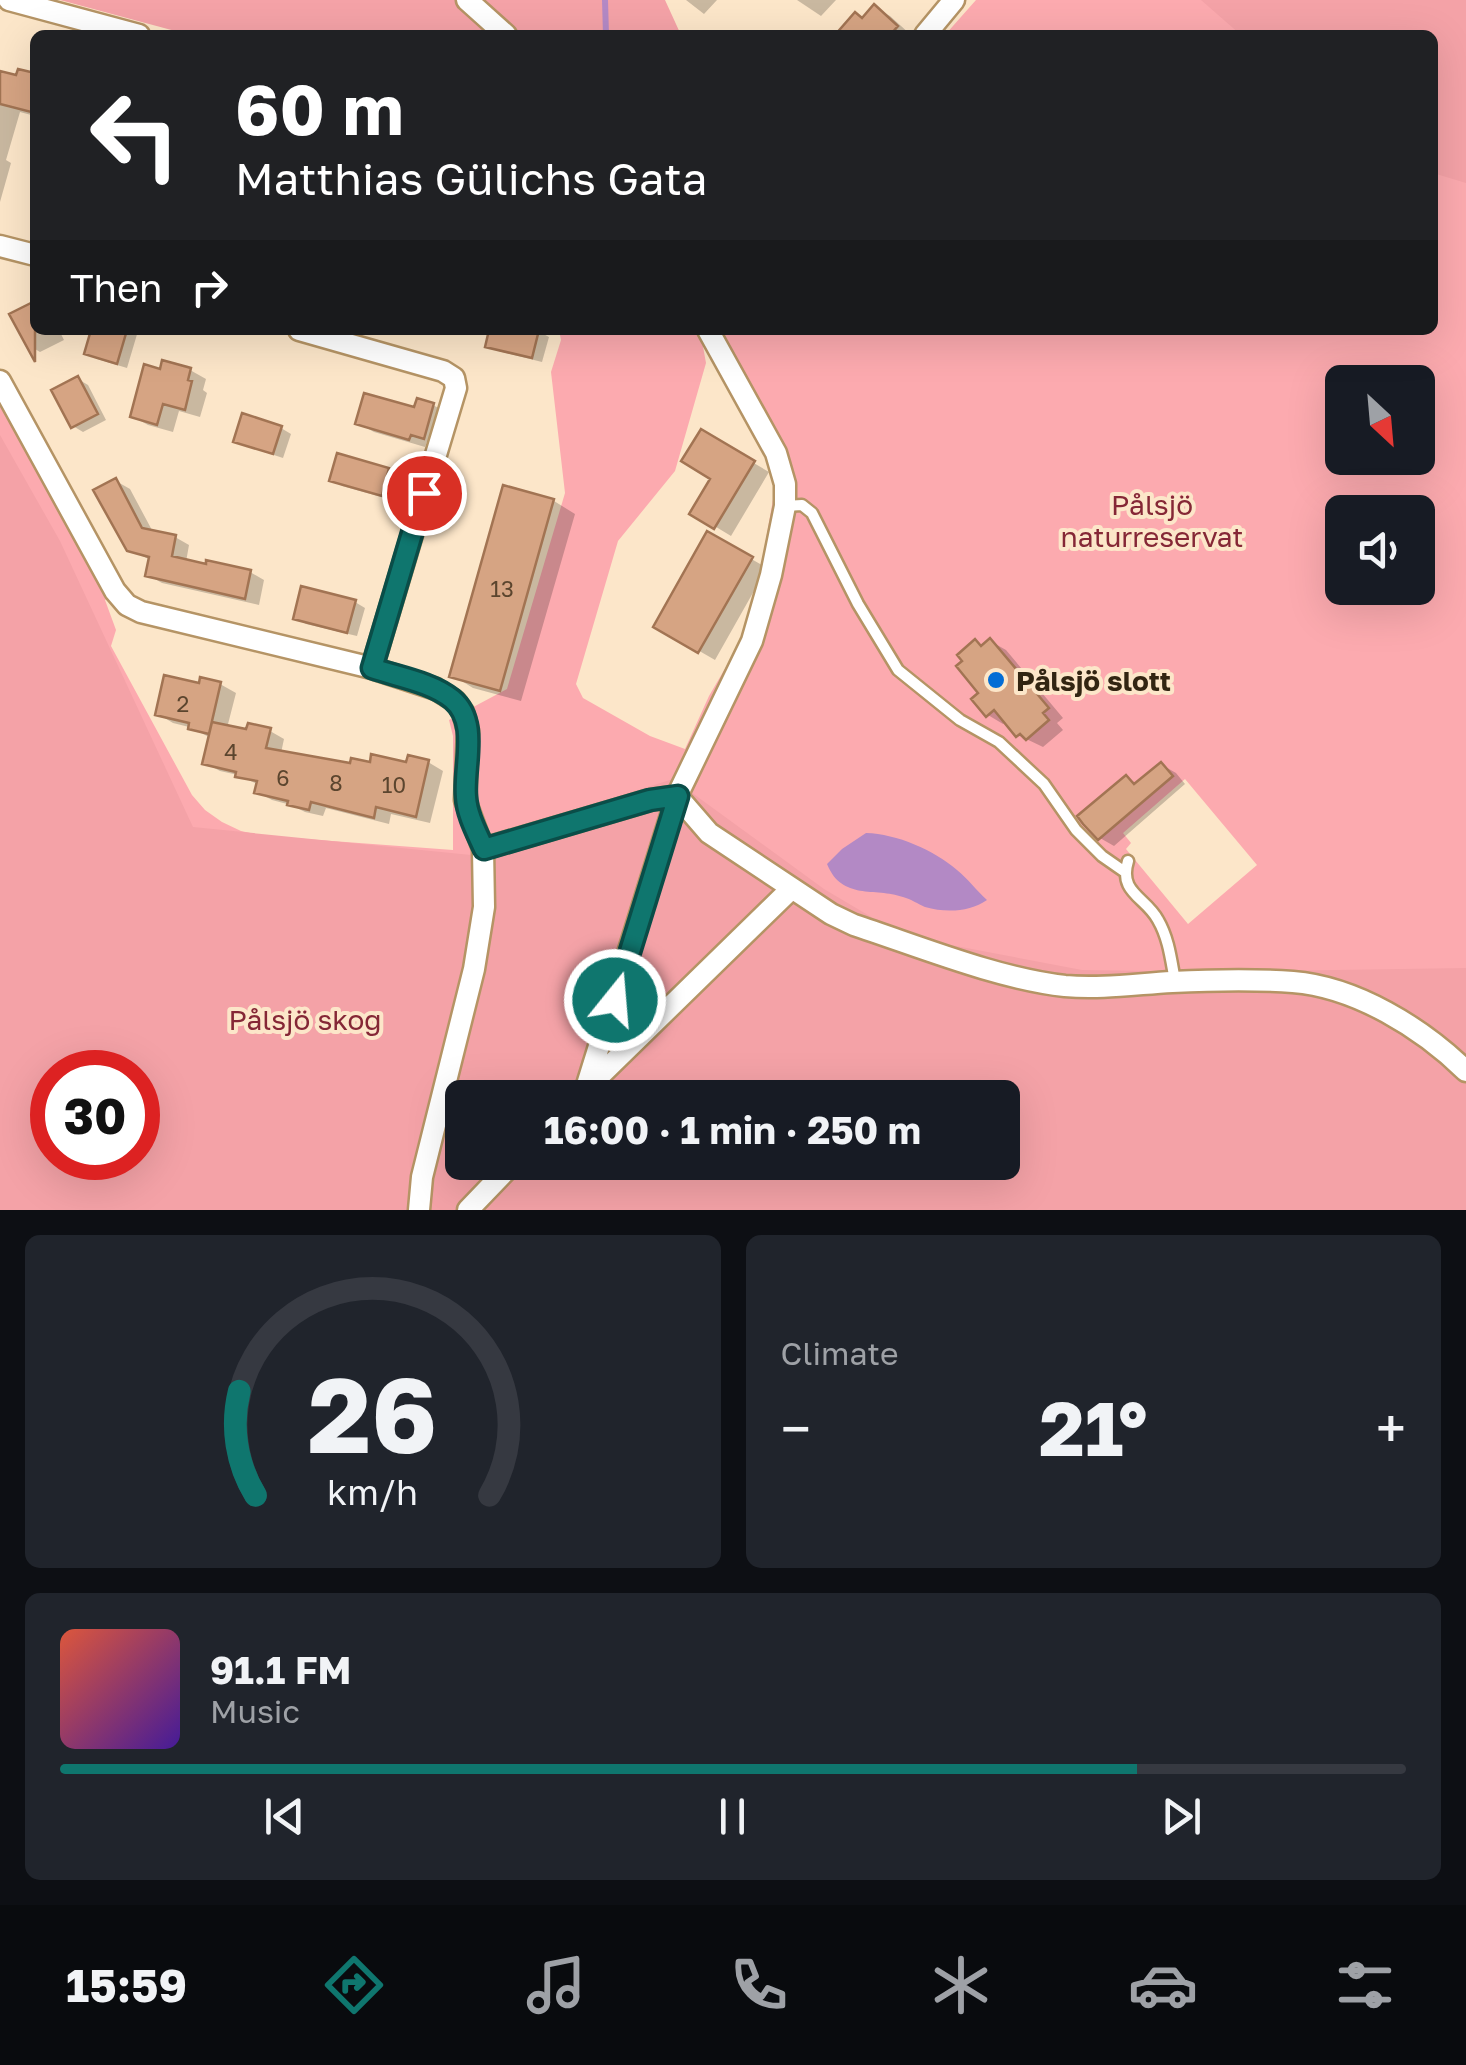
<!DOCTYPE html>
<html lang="en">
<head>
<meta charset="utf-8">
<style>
	body { margin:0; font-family:"Golos Text",sans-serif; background:#20242c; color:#f1f3f6; height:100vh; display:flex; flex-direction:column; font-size:38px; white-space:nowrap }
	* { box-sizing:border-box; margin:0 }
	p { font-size:32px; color:#9ea1a6 }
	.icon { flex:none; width:55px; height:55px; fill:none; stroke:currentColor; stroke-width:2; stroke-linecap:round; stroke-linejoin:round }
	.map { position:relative; height:1210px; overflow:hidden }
	.drawer { display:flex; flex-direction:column; gap:25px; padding:25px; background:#0d0f14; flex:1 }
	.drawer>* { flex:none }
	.guide { position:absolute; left:30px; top:30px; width:1408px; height:305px; border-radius:15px; box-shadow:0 10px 40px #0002; background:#202124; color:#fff; overflow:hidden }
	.needle { width:65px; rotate:154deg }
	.controls { position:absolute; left:1325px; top:365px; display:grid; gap:20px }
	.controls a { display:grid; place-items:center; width:110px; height:110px; border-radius:15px; background:#171b24; box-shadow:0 10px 40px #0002; font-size:50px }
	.speed { position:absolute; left:30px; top:1050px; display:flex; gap:20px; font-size:50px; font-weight:700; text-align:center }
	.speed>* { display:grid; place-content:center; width:130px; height:130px; border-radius:50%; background:#171b24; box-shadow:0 10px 40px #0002; line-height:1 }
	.speed .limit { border:15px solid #d22; background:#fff; color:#111 }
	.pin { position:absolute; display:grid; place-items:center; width:85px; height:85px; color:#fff; margin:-42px; border:5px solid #fff; border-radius:50%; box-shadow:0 2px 10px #0007 }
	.me { position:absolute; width:110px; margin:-55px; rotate:17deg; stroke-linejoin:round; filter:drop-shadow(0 0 8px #0008) }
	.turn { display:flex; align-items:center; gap:35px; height:210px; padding:0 40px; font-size:45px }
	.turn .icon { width:130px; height:130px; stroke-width:2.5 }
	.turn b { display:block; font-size:70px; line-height:85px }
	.then { display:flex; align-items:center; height:95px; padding:0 40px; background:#0003; gap:20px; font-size:38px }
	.big { font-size:75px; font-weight:700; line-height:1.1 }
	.drawer .tile { flex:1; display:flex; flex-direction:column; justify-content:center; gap:15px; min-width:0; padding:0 35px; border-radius:15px; background:#20242c }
	.drawer .dial { align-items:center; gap:0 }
	.dial svg { height:260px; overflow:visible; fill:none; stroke:#363941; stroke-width:7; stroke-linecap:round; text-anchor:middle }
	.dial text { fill:#f1f3f6; stroke:none }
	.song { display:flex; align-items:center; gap:30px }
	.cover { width:120px; height:120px; border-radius:15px; background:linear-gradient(135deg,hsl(10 70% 55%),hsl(260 70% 35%)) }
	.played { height:10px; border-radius:5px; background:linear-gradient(90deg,#0f766e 80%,#363941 80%) }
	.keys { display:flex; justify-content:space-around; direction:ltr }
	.heat { display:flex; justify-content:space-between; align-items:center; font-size:55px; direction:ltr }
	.drawer .tiles { flex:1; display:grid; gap:25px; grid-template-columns:1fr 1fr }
	.tile:last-child { grid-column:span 2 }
	.trip { position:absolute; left:445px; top:1080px; width:575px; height:100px; border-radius:15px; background:#171b24; box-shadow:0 10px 40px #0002; font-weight:700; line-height:100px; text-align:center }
	.tab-bar { display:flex; height:160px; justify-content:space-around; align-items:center; background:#090b0e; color:#9ea1a6 }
	.tab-bar .icon { width:70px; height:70px }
	.tab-bar .current { color:#0f766e }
	.tab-bar b { font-size:45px; color:#f1f3f6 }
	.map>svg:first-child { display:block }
</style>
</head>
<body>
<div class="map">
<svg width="1466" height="1210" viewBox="0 0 1466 1210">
	<rect width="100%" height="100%" fill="#fce6c9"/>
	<path fill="#fcaaaf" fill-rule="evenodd" d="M976,0H1466V1210H0V395L108,597L105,600L116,630L111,646L192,795L205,810L222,822L241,831L265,836L453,850V736L449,720L507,689L565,493L551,372L561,340L559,330H700L706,363L675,471L618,541L576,684L583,698L650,736L685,749L709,696L751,624L777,477L716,330H1432V35H945ZM1342,382H1418V458H1342ZM1342,512H1418V588H1342ZM1185,779L1257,865L1188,924L1126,849L1131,843L1123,833ZM52,1072H138V1158H52ZM462,1098H1002V1162H462Z"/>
	<path fill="#f4a2a7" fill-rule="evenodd" d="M60,0H665L681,35H190Z
		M1201,0H1466V183L1433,173L1432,35H1241Z
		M0,435L60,541L193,827L471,855L486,838L673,779L824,889L878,921L940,943L1082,970L1214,972L1466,968V1210H0ZM52,1072H138V1158H52ZM462,1098H1002V1162H462Z"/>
	<path fill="#b389c5" d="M866,833C897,834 934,850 957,870C968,879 977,891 987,900C970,912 946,913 925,907C918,904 911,899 903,897C875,887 842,901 827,864L842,849Z"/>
	<path fill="#0003" d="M686,0H717L704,14Z
		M797,0H836L821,16Z
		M874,7L890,16L911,35H843L863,20Z
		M0,73L35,82V116L20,112L6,160L11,163L0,202Z
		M35,304V330H59L64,340L40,352L30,346Z
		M94,330L138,331L127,368L97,359L87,353Z
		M492,330H536L549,337L542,362L498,351L488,345Z
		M190,370L206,379L203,390L207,393L200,417L179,411L173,432L148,425L132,416L161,372Z
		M78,379L88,385L106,420L83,432L73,426Z
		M419,401L433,405L449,414L440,446L427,442L425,447L374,432L358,423L416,410Z
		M281,428L291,434L283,458L246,446L236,441Z
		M701,432L769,472L731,536L693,513L714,478Z
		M388,470L398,476L392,500L342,486L332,480Z
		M116,481L130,489L153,532L175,537L189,545L186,562L250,572L264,580L259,605L162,583L148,575L151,560L129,550Z
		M505,488L554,501L575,514L521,701L473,688L452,675Z
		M708,534L767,568L715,660L656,626Z
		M355,602L365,608L357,636L306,624L296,618Z
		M990,641L1006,650L1063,718L1057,723L1063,730L1043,747L1018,735L1006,721L1003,724L988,715L982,693L975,642L983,647Z
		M220,684L236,693L227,728L248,732L270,731L284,739L281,753L352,766L408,765L428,762L443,771L430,823L391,814L389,824L326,808L323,816L305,812L291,805L272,800L257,792L259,785L238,775L220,771L205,763L211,738L189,727L173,723L158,714L201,686Z
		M1162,765L1176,773L1185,784L1114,846L1100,838L1126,778L1138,784Z"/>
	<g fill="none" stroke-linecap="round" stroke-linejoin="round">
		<path stroke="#b389c5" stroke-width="6" d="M605,0L606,35"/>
	</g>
	<path fill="#d6a483" stroke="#a27453" stroke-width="2.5" d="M874,4L898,26L890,35H835L855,12L862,18Z
		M18,69L35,73V113L0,104V71L16,75Z
		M35,301V362L9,314Z
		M91,330H127L117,364L84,354Z
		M489,330H539L532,358L485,347Z
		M162,360L191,368L188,380L192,381L185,410L163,404L157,425L130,417L144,364L160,369Z
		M78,376L98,414L71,428L51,390Z
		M364,393L414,407L417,398L434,403L424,439L411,435L409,440L355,424Z
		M242,413L282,426L273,454L233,442Z
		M701,429L755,461L714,529L689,514L710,479L681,461Z
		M337,453L389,468L382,496L329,481Z
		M116,478L142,528L176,535L172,556L206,564V560L251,570L245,599L145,576L149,557L127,551L93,490Z
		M503,485L554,499L500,691L449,677Z
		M707,531L753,557L698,653L653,627Z
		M301,586L356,600L347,633L293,619Z
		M990,638L1049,708L1043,713L1049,720L1026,740L1020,734L1016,737L994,710L986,717L971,699L978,693L956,666L962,661L957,655L975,639L981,646Z
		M164,675L199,683L200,677L221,682L209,734L188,729L189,723L155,715Z
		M212,722L246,729L248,723L271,728L266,748L350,763L351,758L370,762L371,754L406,762L408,755L429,760L416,817L376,807L374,818L311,802L309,810L287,805L288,801L254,793L257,781L235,777L236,772L202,764Z
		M1161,762L1173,776L1098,840L1083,824L1077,816L1126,775L1134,784Z"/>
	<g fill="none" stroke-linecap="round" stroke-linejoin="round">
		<defs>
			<path id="lane" d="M785,506L802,505L812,513L858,604L898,670L960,720L999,742L1044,784L1076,830L1102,856L1125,872
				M1128,861C1118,893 1146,897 1158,920C1169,939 1171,960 1175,981"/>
			<path id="street" d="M9,0L139,35
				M467,0L506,35
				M925,35L954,0
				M0,246L35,255
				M299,330L443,371L454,378L456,388L372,668
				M708,330L776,453L785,484V506L771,575L752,641L677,796L709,833L831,914L854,925C918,946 999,979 1065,986C1101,989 1136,984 1172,982C1211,980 1254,979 1293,982C1356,987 1422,1028 1466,1071
				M0,381L115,591L127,605L141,612L372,668L436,689L455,701L463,712L468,731L465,800L483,849L484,907L474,969L422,1177L419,1210
				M483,849L650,800L677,796L586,1088L577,1098
				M589,1086L791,889
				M468,1210L514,1162"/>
		</defs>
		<use href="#lane" stroke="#b59465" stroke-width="15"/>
		<use href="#street" stroke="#b59465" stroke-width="25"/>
		<use href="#lane" stroke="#fff" stroke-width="10"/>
		<use href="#street" stroke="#fff" stroke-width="20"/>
	</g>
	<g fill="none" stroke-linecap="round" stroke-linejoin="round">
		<defs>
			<path id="route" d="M424,493L372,668C398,677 431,682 452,699C480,722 463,767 466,797C467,815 477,833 484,849L650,800L678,796L615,1000"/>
		</defs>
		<use href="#route" stroke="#0a4d48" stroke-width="25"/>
		<use href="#route" stroke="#0f766e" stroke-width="18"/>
	</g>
	<circle fill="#046dd5" stroke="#fce6c9" stroke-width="4" cx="996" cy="680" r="10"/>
	<g text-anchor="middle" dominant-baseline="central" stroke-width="8" stroke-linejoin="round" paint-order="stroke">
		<g font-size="22" fill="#5b452e">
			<text x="502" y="588">13</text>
			<text x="183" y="703">2</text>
			<text x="231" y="751">4</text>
			<text x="283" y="777">6</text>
			<text x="336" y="782">8</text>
			<text x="394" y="784">10</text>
		</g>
		<g font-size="28" fill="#852736" stroke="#fce6c9">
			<text x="1152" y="504">Pålsjö<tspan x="1152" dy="32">naturreservat</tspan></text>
			<text x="305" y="1019">Pålsjö skog</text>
		</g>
		<g font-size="28" font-weight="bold" fill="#322512" stroke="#fce6c9" text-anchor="start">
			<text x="1016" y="680">Pålsjö slott</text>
		</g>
	</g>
</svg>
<div class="controls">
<a><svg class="needle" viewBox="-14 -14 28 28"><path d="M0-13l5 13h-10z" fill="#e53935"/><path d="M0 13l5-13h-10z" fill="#9ea1a6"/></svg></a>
<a><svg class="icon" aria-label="sound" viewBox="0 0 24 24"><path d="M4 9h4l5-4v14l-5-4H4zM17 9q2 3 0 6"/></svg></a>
</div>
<div class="speed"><div class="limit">30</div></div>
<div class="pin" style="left:424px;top:493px;background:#d93025"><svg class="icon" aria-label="arrive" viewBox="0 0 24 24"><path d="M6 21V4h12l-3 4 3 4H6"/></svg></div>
<svg class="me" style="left:615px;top:1000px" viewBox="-20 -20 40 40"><circle r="17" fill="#0f766e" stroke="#fff" stroke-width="3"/><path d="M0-11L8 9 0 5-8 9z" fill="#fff"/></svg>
<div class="trip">16:00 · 1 min · 250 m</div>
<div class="guide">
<div class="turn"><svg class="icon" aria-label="left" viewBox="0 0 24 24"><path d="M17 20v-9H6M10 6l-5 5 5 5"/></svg><div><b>60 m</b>Matthias Gülichs Gata</div></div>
<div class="then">Then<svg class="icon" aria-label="right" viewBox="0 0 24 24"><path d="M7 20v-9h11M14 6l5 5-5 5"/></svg></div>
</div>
</div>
<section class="drawer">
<div class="tiles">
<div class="tile dial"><svg viewBox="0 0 100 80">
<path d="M14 69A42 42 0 1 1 86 69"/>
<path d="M14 69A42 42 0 0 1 9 37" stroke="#0f766e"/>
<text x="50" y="56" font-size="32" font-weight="700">26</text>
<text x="50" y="72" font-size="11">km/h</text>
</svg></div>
<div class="tile"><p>Climate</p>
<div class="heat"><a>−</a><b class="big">21°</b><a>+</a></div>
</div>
<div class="tile">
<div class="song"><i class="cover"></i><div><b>91.1 FM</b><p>Music</p></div></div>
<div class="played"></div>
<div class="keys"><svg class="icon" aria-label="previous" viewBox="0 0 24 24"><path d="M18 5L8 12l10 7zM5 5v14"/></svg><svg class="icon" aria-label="pause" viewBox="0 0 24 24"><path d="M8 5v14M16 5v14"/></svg><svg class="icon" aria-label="next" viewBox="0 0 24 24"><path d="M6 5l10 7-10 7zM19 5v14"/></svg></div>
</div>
</div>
</section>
<nav class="tab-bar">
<b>15:59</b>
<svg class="icon current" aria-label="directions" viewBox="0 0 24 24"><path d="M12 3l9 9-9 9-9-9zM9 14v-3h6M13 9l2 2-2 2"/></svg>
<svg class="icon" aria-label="music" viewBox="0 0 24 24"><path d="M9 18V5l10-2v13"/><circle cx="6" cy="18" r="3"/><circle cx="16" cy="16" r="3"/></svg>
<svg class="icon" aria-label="phone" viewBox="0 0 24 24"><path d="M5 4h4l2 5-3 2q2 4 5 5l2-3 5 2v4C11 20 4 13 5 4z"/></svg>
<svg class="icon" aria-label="climate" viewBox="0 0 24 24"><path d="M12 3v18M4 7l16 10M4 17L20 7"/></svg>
<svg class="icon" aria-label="car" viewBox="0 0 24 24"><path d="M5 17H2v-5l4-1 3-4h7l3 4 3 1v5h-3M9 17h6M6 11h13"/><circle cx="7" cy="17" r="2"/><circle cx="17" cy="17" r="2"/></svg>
<svg class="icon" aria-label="filters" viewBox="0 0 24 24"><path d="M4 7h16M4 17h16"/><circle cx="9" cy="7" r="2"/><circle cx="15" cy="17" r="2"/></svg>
</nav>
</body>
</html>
